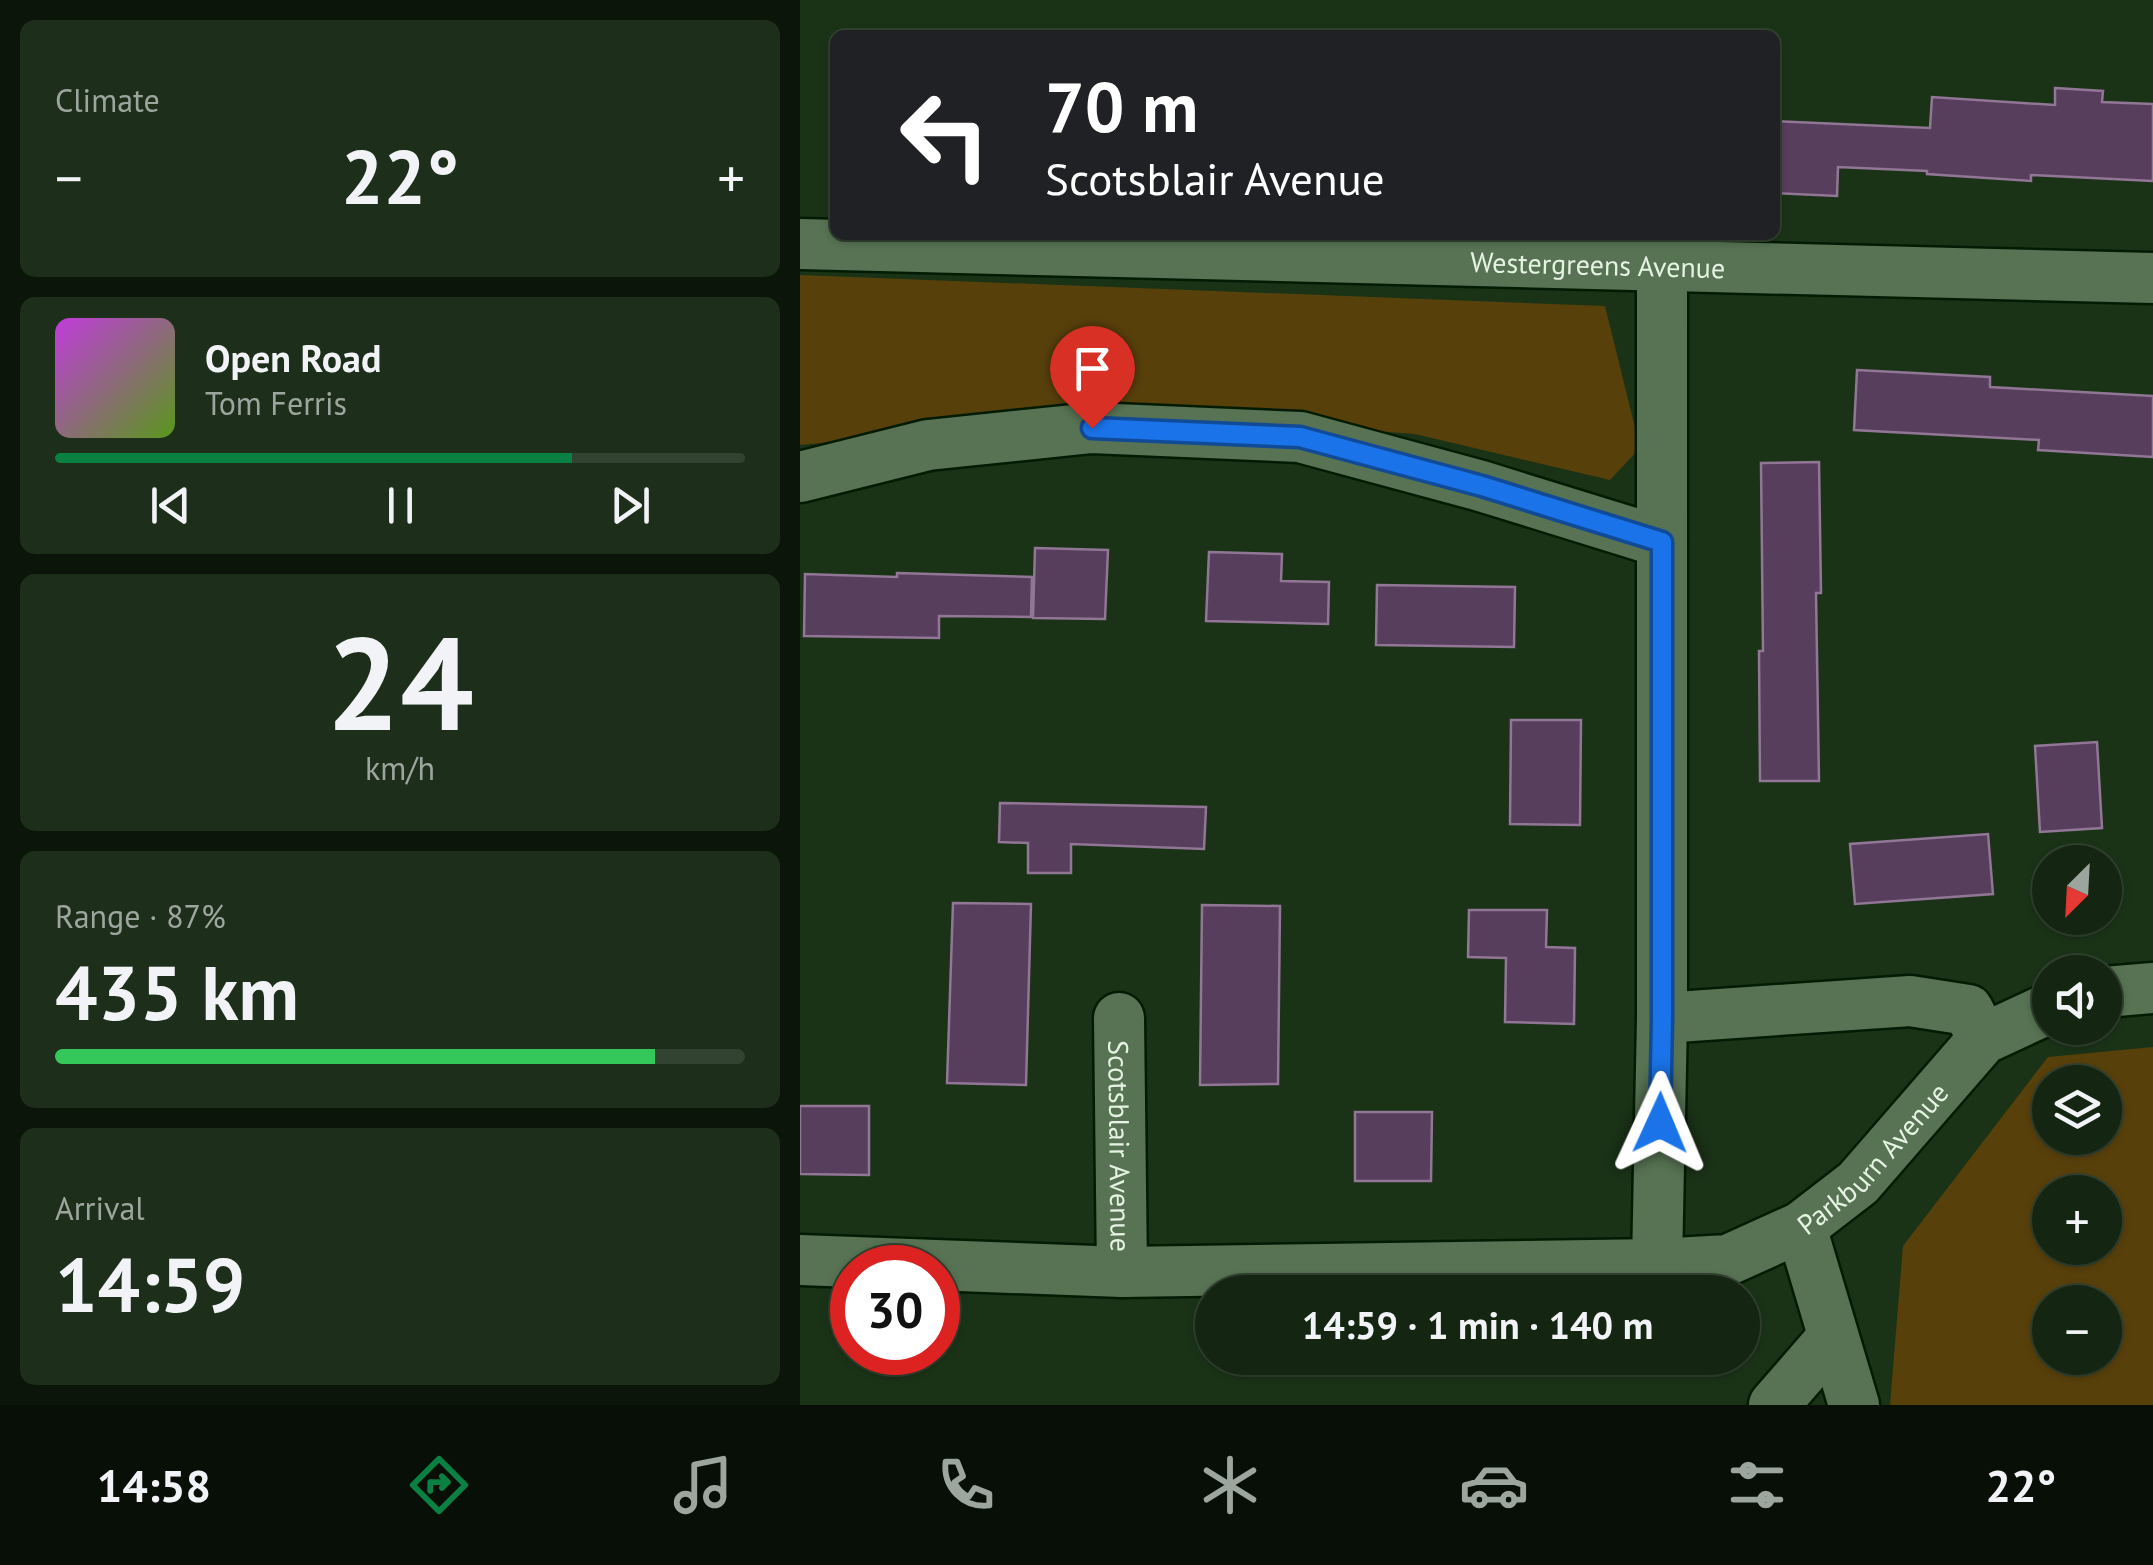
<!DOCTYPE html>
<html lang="en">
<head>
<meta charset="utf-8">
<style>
	body { margin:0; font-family:"PT Sans",sans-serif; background:#1d2e1a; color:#f1f3f6; height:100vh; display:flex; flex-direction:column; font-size:38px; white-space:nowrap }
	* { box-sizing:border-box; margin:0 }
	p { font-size:32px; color:#9da59f }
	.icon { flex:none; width:55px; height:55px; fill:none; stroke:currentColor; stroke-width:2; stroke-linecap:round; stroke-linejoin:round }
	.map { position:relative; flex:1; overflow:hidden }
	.sheet { display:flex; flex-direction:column; gap:20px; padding:20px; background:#0b1509; width:800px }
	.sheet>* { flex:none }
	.hud { position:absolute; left:30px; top:30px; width:950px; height:210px; border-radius:15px; box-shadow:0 2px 8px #0004,0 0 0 2px #334331; background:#202124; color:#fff; overflow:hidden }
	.needle { width:65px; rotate:204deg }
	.tools { position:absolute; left:1232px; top:845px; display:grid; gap:20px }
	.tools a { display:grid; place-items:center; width:90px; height:90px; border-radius:50%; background:#142611; box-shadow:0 2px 8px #0004,0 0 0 2px #334331; font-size:50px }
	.speed { position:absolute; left:30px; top:1245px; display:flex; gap:20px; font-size:50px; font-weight:700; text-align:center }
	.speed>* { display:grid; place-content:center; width:130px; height:130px; border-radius:50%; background:#142611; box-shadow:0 2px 8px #0004,0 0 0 2px #334331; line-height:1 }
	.speed .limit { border:15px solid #d22; background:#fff; color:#111 }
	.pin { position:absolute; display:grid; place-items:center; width:85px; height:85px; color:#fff; margin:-102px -42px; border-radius:50% 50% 50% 0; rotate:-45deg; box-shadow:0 0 10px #0007 }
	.pin .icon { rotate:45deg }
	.me { position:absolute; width:110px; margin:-55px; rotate:1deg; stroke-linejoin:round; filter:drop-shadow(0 0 8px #0008) }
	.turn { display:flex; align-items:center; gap:35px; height:210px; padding:0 50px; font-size:45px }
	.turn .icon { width:130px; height:130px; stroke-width:2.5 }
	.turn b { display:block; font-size:70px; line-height:85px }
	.big { font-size:75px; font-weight:600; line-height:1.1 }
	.sheet .tile { flex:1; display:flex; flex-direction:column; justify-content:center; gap:15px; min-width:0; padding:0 35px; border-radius:15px; background:#1d2e1a }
	.sheet .dial { align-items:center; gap:0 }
	.dial b { font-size:130px; line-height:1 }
	.song { display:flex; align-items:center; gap:30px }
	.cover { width:120px; height:120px; border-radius:15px; background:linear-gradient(135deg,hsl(290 70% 55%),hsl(90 70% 35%)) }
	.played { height:10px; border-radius:5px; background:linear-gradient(90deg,#0b8043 75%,#334331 75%) }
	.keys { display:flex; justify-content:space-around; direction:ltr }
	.heat { display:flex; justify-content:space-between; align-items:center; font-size:55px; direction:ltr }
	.charge { height:15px; border-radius:8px; background:linear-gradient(90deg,#34c759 87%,#334331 0) }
	.trip { position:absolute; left:395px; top:1275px; width:565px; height:100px; border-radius:50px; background:#142611; box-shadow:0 2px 8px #0004,0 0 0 2px #334331; font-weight:600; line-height:100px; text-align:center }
	.tabs { display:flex; height:160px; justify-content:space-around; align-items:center; background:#080f07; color:#9da59f }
	.tabs .icon { width:70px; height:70px }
	.tabs .on { color:#0b8043 }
	.tabs b { font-size:45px; color:#f1f3f6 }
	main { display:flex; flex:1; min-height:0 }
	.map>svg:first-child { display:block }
</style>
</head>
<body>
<main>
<section class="sheet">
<div class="tile"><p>Climate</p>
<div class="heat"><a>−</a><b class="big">22°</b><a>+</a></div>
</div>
<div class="tile">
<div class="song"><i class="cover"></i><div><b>Open Road</b><p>Tom Ferris</p></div></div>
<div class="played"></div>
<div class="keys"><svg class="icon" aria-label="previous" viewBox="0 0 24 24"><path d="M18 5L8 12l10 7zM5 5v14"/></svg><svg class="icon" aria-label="pause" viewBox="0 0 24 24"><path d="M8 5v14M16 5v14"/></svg><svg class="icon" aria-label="next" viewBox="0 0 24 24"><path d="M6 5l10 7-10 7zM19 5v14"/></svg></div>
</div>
<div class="tile dial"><b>24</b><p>km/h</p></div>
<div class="tile"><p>Range · 87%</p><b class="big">435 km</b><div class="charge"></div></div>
<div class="tile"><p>Arrival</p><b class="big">14:59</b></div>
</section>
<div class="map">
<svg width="1353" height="1405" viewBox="0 0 1353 1405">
	<rect width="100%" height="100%" fill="#1a3317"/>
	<path fill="#58400b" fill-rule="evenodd" d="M0,275L805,306L840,448L810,480L615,434L333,413L0,445Z
		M1353,1047V1405H1090L1103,1246L1248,1057ZM1250,1082H1305V1138H1250ZM1250,1192H1305V1248H1250ZM1250,1302H1305V1358H1250Z"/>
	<path fill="#573e5c" stroke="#927696" stroke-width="2.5" d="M1255,88L1303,91L1302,102L1353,104V181L1231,175V181L1127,174V171L1038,167L1037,196L975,193V121L1130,128L1132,97L1255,105Z
		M1057,370L1190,377V387L1353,396V457L1238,450L1239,440L1054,430Z
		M1019,462L1021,593H1016L1019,781H960L959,651H963L961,463Z
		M235,548L308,550L305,619L233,618Z
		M409,552L482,554L481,581L529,582L528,624L406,621Z
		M97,573L232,577L231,617L139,616V638L4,636L5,574L97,577Z
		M577,585L715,587L714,647L576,645Z
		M711,720H781L780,825L710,824Z
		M1297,742L1302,828L1240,832L1235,746Z
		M200,803L406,807L404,849L271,844V873H228V843L199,842Z
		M1188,834L1193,894L1055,904L1050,844Z
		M153,903L231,904L226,1085L147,1083Z
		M402,905L480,906L478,1084L400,1085Z
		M669,910H747L746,947L775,948L774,1024L705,1022L706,958L668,957Z
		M0,1106H69V1175L0,1174Z
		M555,1112H632L631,1181H555Z"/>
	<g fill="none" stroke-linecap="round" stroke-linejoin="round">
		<defs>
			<g id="minor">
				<path id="s1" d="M0,244L1353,278"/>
				<path d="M0,477L128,445L292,428L500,437L681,486L862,542"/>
				<path d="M1305,992L1353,988"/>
				<path id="s2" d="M319,1018L322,1272"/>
				<path d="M862,1018L1110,1001L1168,1010L1183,1039"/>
				<path d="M1001,1227L1054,1405"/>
				<path id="s3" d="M0,1260L322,1272L857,1264L928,1260L1001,1227L1058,1183L1183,1039L1250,1008"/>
				<path d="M857,1264L862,1018V265"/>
				<path d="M974,1405L1033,1337"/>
			</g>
		</defs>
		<use href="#minor" stroke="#031b02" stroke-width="55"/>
		<use href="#minor" stroke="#577353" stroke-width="50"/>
	</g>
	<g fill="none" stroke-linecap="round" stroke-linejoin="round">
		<defs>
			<path id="route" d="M292,428L500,437L682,486L862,542V1018L860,1123"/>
		</defs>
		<use href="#route" stroke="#114b97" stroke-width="25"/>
		<use href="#route" stroke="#1a73e8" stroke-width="18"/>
	</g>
	<g text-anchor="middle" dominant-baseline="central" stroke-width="10" stroke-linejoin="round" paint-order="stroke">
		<g font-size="28" fill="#e5f4e2" stroke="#11290e">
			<text stroke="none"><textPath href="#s1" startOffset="798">Westergreens Avenue</textPath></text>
			<text stroke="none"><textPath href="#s2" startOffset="128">Scotsblair Avenue</textPath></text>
			<text stroke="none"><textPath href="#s3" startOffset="1108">Parkburn Avenue</textPath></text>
		</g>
	</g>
</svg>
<div class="tools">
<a><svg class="needle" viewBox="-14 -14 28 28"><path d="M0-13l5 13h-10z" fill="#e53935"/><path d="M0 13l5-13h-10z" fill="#9da59f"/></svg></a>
<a><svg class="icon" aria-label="sound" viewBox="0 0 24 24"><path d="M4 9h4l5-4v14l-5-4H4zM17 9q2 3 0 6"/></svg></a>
<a><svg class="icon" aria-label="layers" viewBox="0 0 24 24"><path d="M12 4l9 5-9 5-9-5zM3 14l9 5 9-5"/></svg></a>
<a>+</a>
<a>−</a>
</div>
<div class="speed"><div class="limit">30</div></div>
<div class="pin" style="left:292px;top:428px;background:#d93025"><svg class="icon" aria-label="arrive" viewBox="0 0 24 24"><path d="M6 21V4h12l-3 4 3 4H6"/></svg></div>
<svg class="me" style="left:860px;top:1123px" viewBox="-20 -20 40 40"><path d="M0-17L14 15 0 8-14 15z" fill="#1a73e8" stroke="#fff" stroke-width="4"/></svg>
<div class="trip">14:59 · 1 min · 140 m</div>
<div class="hud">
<div class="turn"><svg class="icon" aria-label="left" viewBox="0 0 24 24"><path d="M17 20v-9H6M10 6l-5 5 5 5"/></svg><div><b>70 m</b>Scotsblair Avenue</div></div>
</div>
</div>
</main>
<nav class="tabs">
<b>14:58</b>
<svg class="icon on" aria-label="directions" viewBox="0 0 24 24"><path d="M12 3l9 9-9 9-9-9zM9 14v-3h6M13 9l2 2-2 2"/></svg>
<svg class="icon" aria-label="music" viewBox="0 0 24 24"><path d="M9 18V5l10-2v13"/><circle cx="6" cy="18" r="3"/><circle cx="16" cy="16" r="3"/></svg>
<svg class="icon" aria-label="phone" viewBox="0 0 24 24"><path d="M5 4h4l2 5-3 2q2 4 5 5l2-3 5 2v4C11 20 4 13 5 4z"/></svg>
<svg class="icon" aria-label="climate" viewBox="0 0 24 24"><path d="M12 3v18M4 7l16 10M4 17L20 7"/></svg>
<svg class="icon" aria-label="car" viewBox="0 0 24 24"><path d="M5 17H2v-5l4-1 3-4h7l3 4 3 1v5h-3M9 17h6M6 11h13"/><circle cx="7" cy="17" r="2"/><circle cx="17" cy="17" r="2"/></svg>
<svg class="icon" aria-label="filters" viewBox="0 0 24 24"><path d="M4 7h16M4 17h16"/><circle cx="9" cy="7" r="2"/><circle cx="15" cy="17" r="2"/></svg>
<b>22°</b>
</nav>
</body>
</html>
